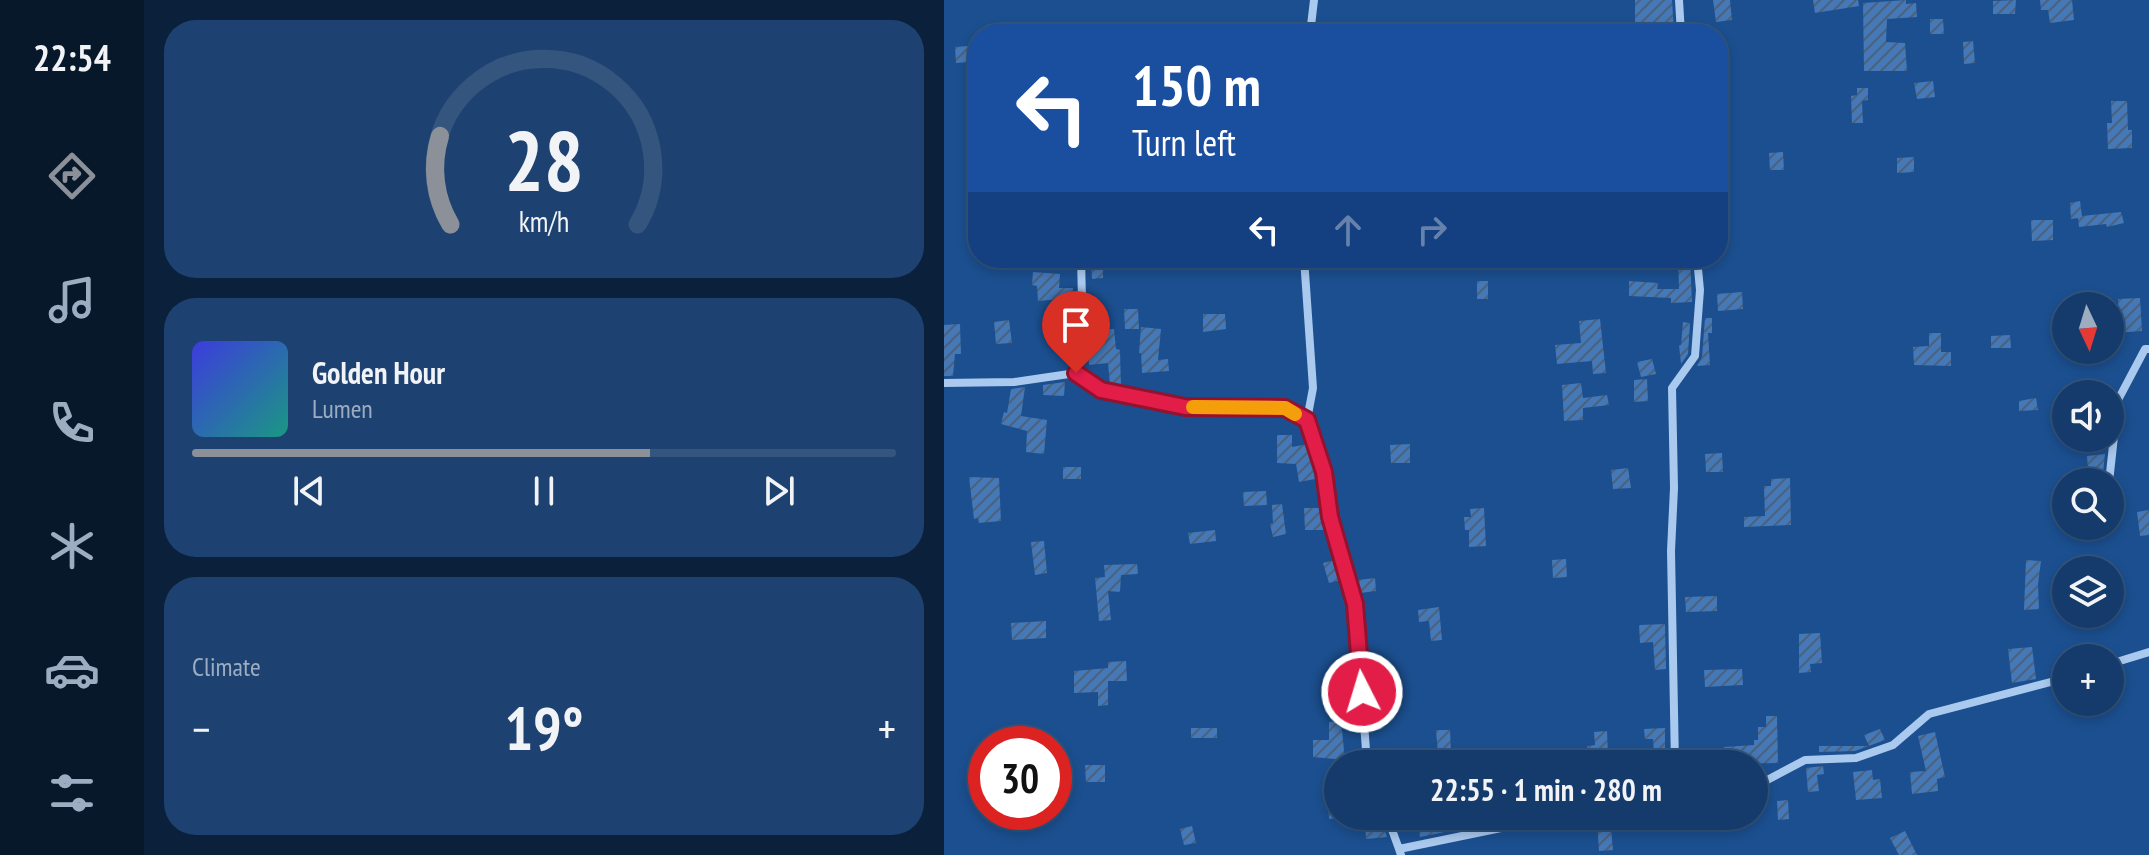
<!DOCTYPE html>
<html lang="en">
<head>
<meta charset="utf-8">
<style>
	body { margin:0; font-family:"PT Sans Narrow",sans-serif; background:#1d4271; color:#f1f3f6; height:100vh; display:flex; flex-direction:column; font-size:30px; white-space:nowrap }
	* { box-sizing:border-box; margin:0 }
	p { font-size:26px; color:#9dadc1 }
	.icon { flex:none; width:44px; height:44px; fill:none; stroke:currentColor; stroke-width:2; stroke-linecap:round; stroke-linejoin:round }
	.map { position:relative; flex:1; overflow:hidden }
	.side { display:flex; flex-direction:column; gap:20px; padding:20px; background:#0b203b; width:800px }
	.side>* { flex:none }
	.banner { position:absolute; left:24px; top:24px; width:760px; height:244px; border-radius:32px; box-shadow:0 4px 12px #0003,0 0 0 2px #33557e; background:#1a4fa0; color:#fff; overflow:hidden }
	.needle { width:52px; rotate:176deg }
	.fabs { position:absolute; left:1108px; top:292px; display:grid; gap:16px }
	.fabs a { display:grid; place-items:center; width:72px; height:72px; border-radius:50%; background:#143b6b; box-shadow:0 4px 12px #0003,0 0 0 2px #33557e; font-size:40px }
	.speed { position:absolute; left:24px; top:726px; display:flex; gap:16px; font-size:40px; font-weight:700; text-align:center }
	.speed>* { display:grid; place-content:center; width:104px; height:104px; border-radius:50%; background:#143b6b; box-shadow:0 4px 12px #0003,0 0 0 2px #33557e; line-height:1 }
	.speed .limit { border:12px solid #d22; background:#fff; color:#111 }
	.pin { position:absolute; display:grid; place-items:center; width:68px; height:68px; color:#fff; margin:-82px -34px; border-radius:50% 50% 50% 0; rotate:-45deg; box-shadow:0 0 8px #0007 }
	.pin .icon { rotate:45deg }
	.me { position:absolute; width:88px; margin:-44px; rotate:355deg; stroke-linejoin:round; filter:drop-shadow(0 0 6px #0008) }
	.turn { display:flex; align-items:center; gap:28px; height:168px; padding:0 32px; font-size:36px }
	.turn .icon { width:104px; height:104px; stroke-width:2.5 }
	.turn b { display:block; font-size:56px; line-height:68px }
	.lanes { display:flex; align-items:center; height:76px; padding:0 32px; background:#0003; justify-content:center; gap:40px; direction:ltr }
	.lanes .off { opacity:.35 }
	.big { font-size:60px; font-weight:600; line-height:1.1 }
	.side .tile { flex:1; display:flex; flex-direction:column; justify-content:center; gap:12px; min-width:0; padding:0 28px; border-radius:32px; background:#1d4271 }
	.side .dial { align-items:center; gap:0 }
	.dial svg { height:208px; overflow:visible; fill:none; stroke:#33557e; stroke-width:7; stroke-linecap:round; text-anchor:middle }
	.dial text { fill:#f1f3f6; stroke:none }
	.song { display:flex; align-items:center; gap:24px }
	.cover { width:96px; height:96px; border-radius:12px; background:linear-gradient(135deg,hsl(240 70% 55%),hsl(170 70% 35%)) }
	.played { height:8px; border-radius:4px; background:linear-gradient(90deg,#8c9099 65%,#33557e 65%) }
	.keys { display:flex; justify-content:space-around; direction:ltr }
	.heat { display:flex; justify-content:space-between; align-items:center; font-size:44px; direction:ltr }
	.trip { position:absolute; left:380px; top:750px; width:444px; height:80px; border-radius:40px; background:#143b6b; box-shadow:0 4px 12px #0003,0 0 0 2px #33557e; font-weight:600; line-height:80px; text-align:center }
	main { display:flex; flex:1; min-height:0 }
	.dock { display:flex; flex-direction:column; width:144px; justify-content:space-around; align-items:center; background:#08182b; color:#9dadc1 }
	.dock .icon { width:56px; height:56px }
	.dock .on { color:#8c9099 }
	.dock b { font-size:36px; color:#f1f3f6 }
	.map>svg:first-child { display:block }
</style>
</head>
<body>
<main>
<nav class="dock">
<b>22:54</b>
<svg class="icon on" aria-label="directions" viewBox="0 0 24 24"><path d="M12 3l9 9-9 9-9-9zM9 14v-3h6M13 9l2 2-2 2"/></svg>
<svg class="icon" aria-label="music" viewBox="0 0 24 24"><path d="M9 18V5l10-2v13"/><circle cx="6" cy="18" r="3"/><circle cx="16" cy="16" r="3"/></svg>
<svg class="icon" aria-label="phone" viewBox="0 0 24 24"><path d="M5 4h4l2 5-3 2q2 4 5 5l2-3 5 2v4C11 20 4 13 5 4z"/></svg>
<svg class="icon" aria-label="climate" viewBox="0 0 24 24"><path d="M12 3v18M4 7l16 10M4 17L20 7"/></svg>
<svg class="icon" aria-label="car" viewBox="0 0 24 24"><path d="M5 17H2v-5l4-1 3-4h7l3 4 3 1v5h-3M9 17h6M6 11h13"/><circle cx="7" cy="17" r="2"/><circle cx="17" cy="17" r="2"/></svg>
<svg class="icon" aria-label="filters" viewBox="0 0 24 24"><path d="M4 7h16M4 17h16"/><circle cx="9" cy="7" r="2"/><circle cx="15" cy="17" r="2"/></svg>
</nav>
<section class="side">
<div class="tile dial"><svg viewBox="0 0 100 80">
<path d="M14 69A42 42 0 1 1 86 69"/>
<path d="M14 69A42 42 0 0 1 10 35" stroke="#8c9099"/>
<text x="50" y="56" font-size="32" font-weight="700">28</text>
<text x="50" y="72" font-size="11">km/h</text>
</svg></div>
<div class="tile">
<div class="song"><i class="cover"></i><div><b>Golden Hour</b><p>Lumen</p></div></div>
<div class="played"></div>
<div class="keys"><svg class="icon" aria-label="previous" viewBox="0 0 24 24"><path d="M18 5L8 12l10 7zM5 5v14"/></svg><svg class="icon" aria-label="pause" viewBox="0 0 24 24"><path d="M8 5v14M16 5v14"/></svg><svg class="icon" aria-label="next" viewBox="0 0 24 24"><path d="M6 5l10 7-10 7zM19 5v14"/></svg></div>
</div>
<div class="tile"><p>Climate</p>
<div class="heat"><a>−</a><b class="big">19°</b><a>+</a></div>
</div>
</section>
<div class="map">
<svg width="1205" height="855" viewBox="0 0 1205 855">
	<defs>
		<pattern id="building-hatch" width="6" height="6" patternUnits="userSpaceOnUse" patternTransform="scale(2)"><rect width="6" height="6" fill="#4478b7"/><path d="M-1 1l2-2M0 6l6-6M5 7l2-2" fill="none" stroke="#486282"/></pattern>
	</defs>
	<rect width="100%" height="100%" fill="#1b4f8f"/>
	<path fill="url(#building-hatch)" d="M691,0H728L730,31L714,32V24H691Z
		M769,0H786L788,20L772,22Z
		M869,0H914L915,6L871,13Z
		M962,0V4L972,3L973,17L943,19L942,42L961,43L963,71H920L919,3Z
		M1072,0L1071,14H1049V1Z
		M1096,0H1128L1130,20L1106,23L1104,10H1097Z
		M986,19H999L1000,34H986Z
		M1029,41L1031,63L1020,64L1019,42Z
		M25,46L26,62L12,63L11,47Z
		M989,81L991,97L973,99L970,83Z
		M913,88H924V100L918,101L919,123H908L907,96L913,95Z
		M1167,101H1183L1184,130H1188V148L1164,149L1163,123H1168Z
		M839,152L840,170H826L825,153Z
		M970,157V172L953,173V158Z
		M1136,201L1138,216L1177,212L1180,223L1163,227L1162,224L1135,227L1134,218L1127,219L1126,203Z
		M1087,220H1109V240L1088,241Z
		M265,258H294V265L266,268Z
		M734,258H746L748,302L727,303V298L685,296V281L714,283L713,289H735Z
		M168,260V270H159V278L148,279L147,261Z
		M89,272L116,274L115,288H129V314H118L117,299L94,301L93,286L88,285Z
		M533,281H544V299H533Z
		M798,292L799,309L774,311L773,294Z
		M1196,298L1198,331L1170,333V319H1175L1174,299Z
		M180,309H194L195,329H181Z
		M259,314H281L282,329L259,332Z
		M761,318H768V333H764L766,365L753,366L758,357Z
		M656,319L662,373L649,374L648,361L613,364L611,345L637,343L635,321Z
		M65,320L68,343L52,344L50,322Z
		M739,322L746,323L744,354L737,364L735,345H737Z
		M16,324L17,354H11L9,376H0V325Z
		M197,327L217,329L214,360L224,359L225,371L198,373L197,353H195Z
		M170,329L172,349L176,350L177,387L166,385L164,363L145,365L144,352L151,351V330Z
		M985,333H997V352H1007V366L970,365L969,347L985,346Z
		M1066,335L1067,348H1047V336Z
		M708,359L712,374L697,377L693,362Z
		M703,379L704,401L690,402V380Z
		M121,382L120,396L99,395V385Z
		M637,383L639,398L663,395L665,405L639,408V420L620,421L618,385Z
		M81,387L77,416L103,420L100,454L82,452L83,431L57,424L60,412L63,413L67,389Z
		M1092,398L1094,410L1075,411V401Z
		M333,435H348V447L364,444L371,479L355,482L352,464L333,463Z
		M466,444V463H447L446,445Z
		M778,453L779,472H762L761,454Z
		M1161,454L1158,482L1130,481L1129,470L1144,469L1143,456Z
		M119,467H137V479H119Z
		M684,468L687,488L669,489L667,470Z
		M25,477L55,478L57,521L35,523L34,518L30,519Z
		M846,478L847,525L800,527V517L821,516L820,486H827V479Z
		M322,491L323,505L300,506L299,492Z
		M338,504L342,534L329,537L326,524L329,523L328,505Z
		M360,508H378L380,530H361Z
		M540,508L542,546L525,547V530H521L520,517H527L526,509Z
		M1205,510V535L1196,536L1193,512Z
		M271,530L272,541L246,544L244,533Z
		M100,541L103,573L91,575L87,542Z
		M622,559L623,577L609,578L608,560Z
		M391,560L397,580L385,583L379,563Z
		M1082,560L1097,561L1094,584L1095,609L1080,610Z
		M193,564L194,574L177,575L176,592L164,591L167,620L155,621L151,578L161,577L160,565Z
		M431,578L432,591L416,593L414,580Z
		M773,596V611L742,612L741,597Z
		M495,607L498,640L487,641L485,621L475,622L474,610Z
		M102,621V638L68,640L67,623Z
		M721,624L722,669L711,670L709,642L696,643L695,625Z
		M876,633L878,663L866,664L867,672L855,673V634Z
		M1088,647L1092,679L1068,683L1064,649Z
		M182,661L183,681H164V705L154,706V692L130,693V671L164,668V662Z
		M798,669L799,685L761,687L760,670Z
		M822,716H833L834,763L781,764L780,747L810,745V740H814V727H822Z
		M397,721L401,760L369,757V740H385V722Z
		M247,728H273V738H247Z
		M721,728V753L710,754L709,739H701L700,729Z
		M936,729L941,740L911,751L875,752V746H925L920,735Z
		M492,730H506L507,753L494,754Z
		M663,731L664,755L643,756V746L651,745L650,732Z
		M991,732L1001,777L993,779L994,791L968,794L966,772L982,771L974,736Z
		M141,765H161V782H142Z
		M879,766L880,774L873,775L875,791L864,792L862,768Z
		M928,770L929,780L936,779L938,798L912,800L909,772Z
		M384,798H394V818L385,819Z
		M844,800L845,819L834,820L833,801Z
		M428,816H436L443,837L422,839L421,824L428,823Z
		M666,817L669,850L655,851L653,819Z
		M505,819L506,831L476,837L474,822Z
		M248,826L252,843L240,845L236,829Z
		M961,831L973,855H955L946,838Z"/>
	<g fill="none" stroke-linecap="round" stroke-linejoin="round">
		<path stroke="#a9c9ee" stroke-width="8" d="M735,0L737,34
			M366,34L370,0
			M360,258L369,388L363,420
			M132,373L138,300L137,258
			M0,383L70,382L132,373L157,390L241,407L341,408L363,420L380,472L386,517L411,604L422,750L427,764
			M1165,482L1174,400L1201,349H1205
			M1166,664L1205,652
			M731,764L727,551L730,488L728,388L751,356L756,290L753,258
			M810,787L861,760L912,758L949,745L985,714L1122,678
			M443,816L455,849
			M457,855L455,849L615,816"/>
	</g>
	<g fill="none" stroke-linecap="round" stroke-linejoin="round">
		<defs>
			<path id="route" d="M132,373L157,390L241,407L341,408L363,420L380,472L386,517L411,604L418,692"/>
		</defs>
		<use href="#route" stroke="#92132f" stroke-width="20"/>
		<use href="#route" stroke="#e11d48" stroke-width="14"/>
		<path stroke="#f59e0b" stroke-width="14" d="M249,407L341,408L351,414"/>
	</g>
</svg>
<div class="fabs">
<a><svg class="needle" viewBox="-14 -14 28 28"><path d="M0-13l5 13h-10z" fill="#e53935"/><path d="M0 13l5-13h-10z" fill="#9dadc1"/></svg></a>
<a><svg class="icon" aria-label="sound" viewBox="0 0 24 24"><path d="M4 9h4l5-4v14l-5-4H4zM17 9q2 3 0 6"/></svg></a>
<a><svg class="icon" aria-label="search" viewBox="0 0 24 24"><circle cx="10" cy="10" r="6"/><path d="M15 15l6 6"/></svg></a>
<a><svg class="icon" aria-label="layers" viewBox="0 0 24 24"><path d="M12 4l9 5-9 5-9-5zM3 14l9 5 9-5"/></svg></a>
<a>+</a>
</div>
<div class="speed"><div class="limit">30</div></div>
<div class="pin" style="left:132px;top:373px;background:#d93025"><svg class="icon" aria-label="arrive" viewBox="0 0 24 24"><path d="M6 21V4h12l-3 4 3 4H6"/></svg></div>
<svg class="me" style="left:418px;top:692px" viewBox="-20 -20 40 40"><circle r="17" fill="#e11d48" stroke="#fff" stroke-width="3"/><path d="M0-11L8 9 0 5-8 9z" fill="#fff"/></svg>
<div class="trip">22:55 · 1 min · 280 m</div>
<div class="banner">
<div class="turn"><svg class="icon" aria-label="left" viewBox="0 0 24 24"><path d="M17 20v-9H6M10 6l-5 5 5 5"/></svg><div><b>150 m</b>Turn left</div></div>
<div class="lanes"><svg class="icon" aria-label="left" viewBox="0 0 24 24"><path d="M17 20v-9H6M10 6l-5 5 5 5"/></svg><svg class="icon off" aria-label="ahead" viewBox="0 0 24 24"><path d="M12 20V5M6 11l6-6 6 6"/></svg><svg class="icon off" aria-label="right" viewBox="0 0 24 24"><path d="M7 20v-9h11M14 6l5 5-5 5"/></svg></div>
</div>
</div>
</main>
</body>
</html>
